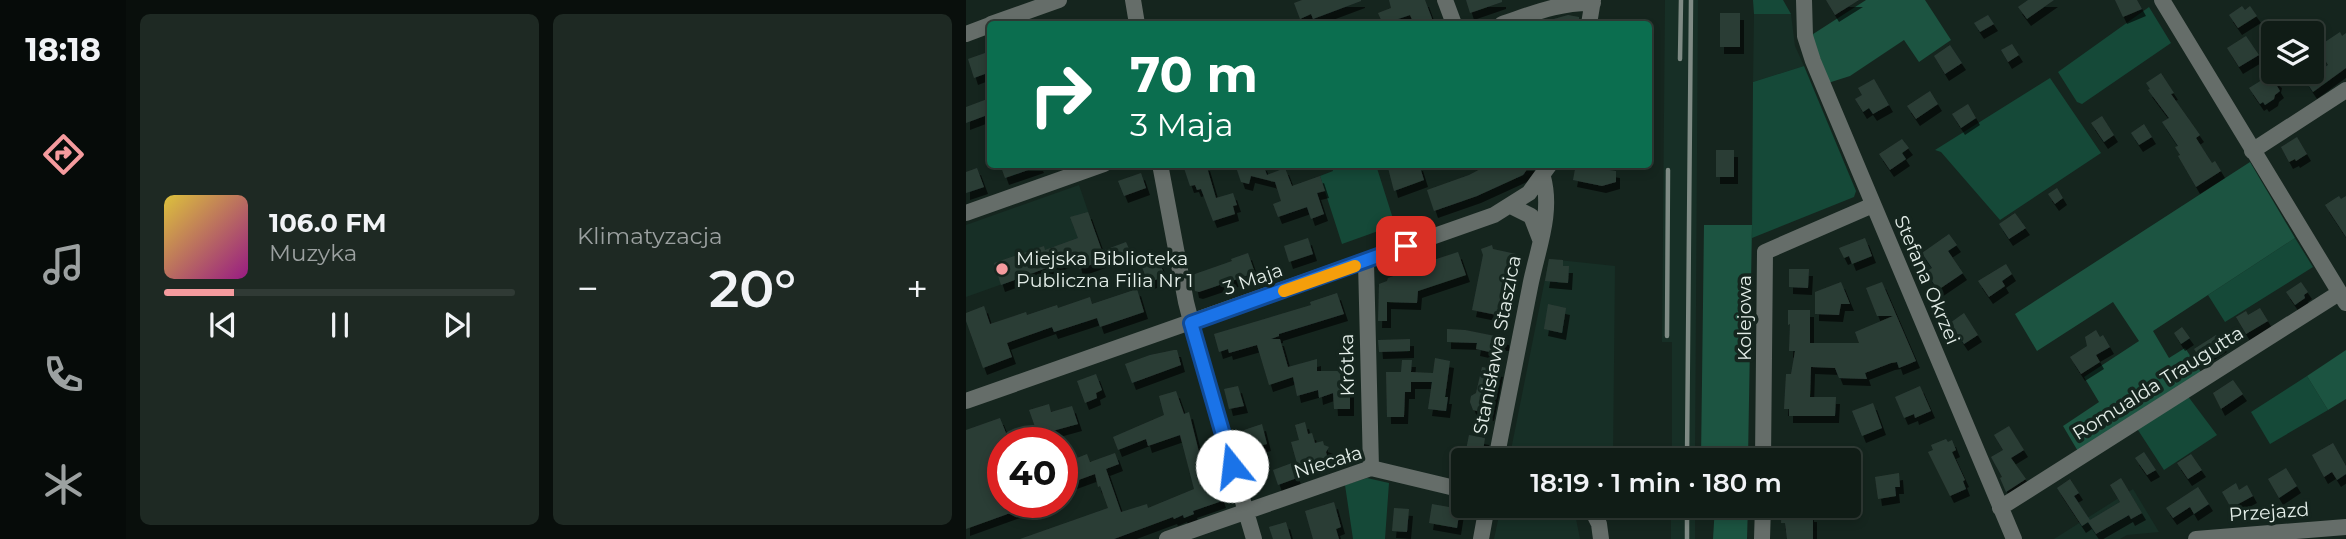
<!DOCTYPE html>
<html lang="pl">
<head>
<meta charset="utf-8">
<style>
	body { margin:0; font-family:Montserrat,sans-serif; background:#1e2923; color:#f1f3f6; height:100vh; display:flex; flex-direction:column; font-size:26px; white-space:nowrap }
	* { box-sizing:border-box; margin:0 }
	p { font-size:23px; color:#9ca1a1 }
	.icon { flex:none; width:38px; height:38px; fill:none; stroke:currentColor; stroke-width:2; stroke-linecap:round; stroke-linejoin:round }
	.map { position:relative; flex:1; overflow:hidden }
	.panel { display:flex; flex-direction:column; gap:14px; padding:14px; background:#090f0c; width:840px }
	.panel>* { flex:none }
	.top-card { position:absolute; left:21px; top:21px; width:665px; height:147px; border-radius:7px; box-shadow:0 4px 10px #0003,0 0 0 2px #303a35; background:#0b6e4f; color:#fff; overflow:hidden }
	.tools { position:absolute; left:1295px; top:21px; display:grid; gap:14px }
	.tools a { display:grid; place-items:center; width:63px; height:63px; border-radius:7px; background:#101c16; box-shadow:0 4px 10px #0003,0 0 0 2px #303a35; font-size:35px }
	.speed { position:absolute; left:21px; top:427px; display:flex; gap:14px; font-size:35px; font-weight:700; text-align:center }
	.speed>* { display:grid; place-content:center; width:91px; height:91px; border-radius:50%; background:#101c16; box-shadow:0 4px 10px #0003,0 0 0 2px #303a35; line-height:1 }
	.speed .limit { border:10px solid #d22; background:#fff; color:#111 }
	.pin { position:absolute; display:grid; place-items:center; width:60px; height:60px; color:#fff; margin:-30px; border-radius:14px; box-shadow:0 4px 10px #0006 }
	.me { position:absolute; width:77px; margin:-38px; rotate:344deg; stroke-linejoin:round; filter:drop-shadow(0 0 5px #0008) }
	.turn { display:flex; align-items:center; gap:24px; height:147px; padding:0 28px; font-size:32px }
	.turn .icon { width:91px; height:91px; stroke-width:2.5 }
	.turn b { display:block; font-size:49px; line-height:60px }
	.big { font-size:52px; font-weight:600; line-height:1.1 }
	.panel .widget { flex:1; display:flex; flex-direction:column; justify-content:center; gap:10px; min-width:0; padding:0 24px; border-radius:10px; background:#1e2923 }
	.song { display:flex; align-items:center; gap:21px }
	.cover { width:84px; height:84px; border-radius:10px; background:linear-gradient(135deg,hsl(50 70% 55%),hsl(310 70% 35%)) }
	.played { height:7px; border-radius:4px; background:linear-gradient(90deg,#f59b9e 20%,#303a35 20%) }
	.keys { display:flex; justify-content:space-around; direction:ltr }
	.heat { display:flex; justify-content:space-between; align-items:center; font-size:38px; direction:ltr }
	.panel .tiles { flex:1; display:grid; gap:14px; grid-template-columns:repeat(2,1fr) }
	.trip { position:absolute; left:485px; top:448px; width:410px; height:70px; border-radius:7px; background:#101c16; box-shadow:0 4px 10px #0003,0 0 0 2px #303a35; font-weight:600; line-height:70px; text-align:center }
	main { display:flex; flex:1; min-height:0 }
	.tab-bar { display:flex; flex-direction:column; width:126px; justify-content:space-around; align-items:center; background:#060b09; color:#9ca1a1 }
	.tab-bar .icon { width:49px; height:49px }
	.tab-bar .current { color:#f59b9e }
	.tab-bar b { font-size:32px; color:#f1f3f6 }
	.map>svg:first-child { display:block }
</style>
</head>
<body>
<main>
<nav class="tab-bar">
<b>18:18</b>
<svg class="icon current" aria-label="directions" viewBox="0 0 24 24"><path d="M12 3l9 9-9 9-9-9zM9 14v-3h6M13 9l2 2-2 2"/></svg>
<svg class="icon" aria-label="music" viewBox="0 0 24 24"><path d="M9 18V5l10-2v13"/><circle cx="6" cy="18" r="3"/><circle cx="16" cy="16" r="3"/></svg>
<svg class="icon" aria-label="phone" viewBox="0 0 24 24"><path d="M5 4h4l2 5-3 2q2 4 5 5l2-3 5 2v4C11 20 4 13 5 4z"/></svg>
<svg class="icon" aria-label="climate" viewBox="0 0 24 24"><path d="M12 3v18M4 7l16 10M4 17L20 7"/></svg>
</nav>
<section class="panel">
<div class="tiles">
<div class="widget">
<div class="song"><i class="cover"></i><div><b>106.0 FM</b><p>Muzyka</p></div></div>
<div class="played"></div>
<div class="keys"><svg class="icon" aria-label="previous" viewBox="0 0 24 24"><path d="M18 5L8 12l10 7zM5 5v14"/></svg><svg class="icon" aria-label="pause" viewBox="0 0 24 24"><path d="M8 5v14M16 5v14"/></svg><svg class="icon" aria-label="next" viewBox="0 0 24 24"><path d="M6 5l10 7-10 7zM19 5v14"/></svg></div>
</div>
<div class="widget"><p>Klimatyzacja</p>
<div class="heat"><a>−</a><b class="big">20°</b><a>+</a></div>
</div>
</div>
</section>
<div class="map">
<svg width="1380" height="539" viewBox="0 0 1380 539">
	<defs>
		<filter id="shadow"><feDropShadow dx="4" dy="7" stdDeviation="0" flood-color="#0009"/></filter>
	</defs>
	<rect width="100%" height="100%" fill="#15251e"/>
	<path fill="#172f26" d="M699,0H732L729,460H706V342H696Z
		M788,14H825L829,46L838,66L787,82Z
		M113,185L135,249L0,297V225Z
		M583,259L649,266L647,460H543Z
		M1167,489L1193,532L1161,535L1154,539H1088Z
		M535,506H590L610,519L614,539H528Z
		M705,506H729V539H705Z"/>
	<path fill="#154938" d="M787,0H817L825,14H788Z
		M1183,7L1205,43L1116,104L1111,102L1092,72Z
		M838,66L890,191L888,197L786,238L787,82Z
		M1084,78L1135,153L1034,220L975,152L969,150Z
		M365,165H410L429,225L376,244L354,176L367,171Z
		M1329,238L1347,267L1259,322L1242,295Z
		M1341,376L1362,410L1304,444L1285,412Z
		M1221,395L1251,435L1198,470L1170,427Z
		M401,478L423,483L419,539H387L379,485Z"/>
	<path fill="#1c5441" d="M900,0H959L985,40L953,62L938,40L884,76L862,83L844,36Z
		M1284,162L1329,238L1187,331L1203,358L1219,348L1237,375L1113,453L1097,426L1133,402L1118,377L1173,341L1147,302L1071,351L1049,314Z
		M738,225H786L782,460H735Z
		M1380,350V399L1362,410L1341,376Z
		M749,506H782L781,539H747Z"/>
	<path fill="#2c3c36" filter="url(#shadow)" d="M336,0H395V1L347,19L345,14L334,19L328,3Z
		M423,0H459L468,24H448L444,15L417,24L412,13L425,8Z
		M500,0H536V2L504,13Z
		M860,0H893L869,15Z
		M1062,0H1088L1061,19L1052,7Z
		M1149,0H1171L1176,9L1157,17Z
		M1276,6L1279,10L1284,6L1291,16L1272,28L1263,15Z
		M754,13H774V47H754Z
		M602,15L613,17V24H570Z
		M1022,15L1028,24L1014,32L1008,23Z
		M1374,32L1376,36L1380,33V68L1347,92L1339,80L1362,65L1353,50L1359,47L1356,44Z
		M1280,36L1293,55L1273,67L1261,48Z
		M1046,44L1053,55L1042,62L1035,50Z
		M984,45L996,63L979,74L968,56Z
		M19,53L24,72L8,78L2,59Z
		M1195,73L1208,93L1205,94L1234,135L1230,138L1246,163L1249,161L1255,171L1230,187L1212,156L1214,155L1209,147L1212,146L1196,122L1203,118L1182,90L1184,89L1180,83Z
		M1304,75L1312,81L1311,86L1314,91L1309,95L1308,99L1299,105L1297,102L1294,104L1283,88Z
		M908,79L923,105L907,114L903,108L897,112L889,99L896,95L892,88Z
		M964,91L972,104L950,119L941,106Z
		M24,98V114L0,123V107Z
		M1002,104L1010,118L995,128L986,114Z
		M1136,116L1148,135L1138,142L1125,123Z
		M1178,124L1186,137L1173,145L1165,133Z
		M1331,137L1341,154L1330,161L1329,159L1323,162L1315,147Z
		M936,139L943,148L936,153L940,159L924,170L913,154Z
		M750,150H768V177H750Z
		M34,164H73L74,166L39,178Z
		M229,164H240L250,198L267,193L271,205L267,206L269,214L247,221L235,189L231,190L229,185L224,186L218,168Z
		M269,164H297L301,175L319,168L326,186L354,176L359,191L351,193L358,214L345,219L341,207L312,217L307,204L315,201L309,182L285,176L283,184L275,182Z
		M421,164H453L458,180L428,191Z
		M524,164H565L557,175L511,196L468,211L461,190L503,175Z
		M610,164H630V168L650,171V182L636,186L607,180Z
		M11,168L18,187L0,193V172Z
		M175,173L180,188L158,196L152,181Z
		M1091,188L1097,198L1089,204L1082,194Z
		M1373,196L1375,199L1380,196V237L1359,205Z
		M122,212L136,251L160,242L164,251L113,269L110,257L35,285L28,263L78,246L79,250L112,238L104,217Z
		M1049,213L1060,228L1043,239L1033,224Z
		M983,234L991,245L982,251L997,273L972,290L960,272L966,268L956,253Z
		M342,238L347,254L323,262L318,246Z
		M899,238L906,256L886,264L883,256L878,258L873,248Z
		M526,245L527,249L550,254L545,275L539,274L531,315L506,310L517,255L515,249Z
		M492,252L500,275L452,291L451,303L421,302V321H412L413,284L421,281L422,278L447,269L446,267Z
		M282,253L289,273L233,292L229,291L226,275L266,261L265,259Z
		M583,259L597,260V266H603L602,283L579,281Z
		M193,261L199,276L182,283L176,267Z
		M1040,264L1046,274L1036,281L1039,286L1023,297L1012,281Z
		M823,269H843L842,288L823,287Z
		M875,282L884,304H875L873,315L849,314V292Z
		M916,282L950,361L933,368L931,362L925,363L899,373L901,379L873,378L869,368L845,367L844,397H870L869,416H823V409H818L820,374H825L829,351H823L824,324L822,325V310H844V343H893L889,332L927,316H911L900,288Z
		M1335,282L1342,292L1338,295L1339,298L1329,305L1320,292Z
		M171,289L178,312L134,327L131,318L88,332L86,327L41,343L46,357L17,368L0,321V313L18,306L24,324L60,312L61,315L91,305L92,308L124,297L126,304Z
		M371,293L378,314L313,334V336L305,339H314L322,367L351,359V371H380V389H384V409H368L367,393L353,398L352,390L331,396L327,377L303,385L291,345L263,353L262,349L253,352L248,334L345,305L344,302Z
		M582,304L600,308L596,333L578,329Z
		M1294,308L1302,321L1280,334L1270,317L1280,311L1282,315Z
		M998,313L1012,335L998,344L984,323Z
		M1216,327L1224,338L1215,344L1208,333Z
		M481,329L499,330L539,338V344H530L528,353L510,349L511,343L481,342Z
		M1130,330L1134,337L1137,335L1144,347L1130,355L1134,362L1115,374L1104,357L1121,346L1119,337Z
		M1250,335L1257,345L1235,359L1228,349Z
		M444,339V351L413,352L412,340Z
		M208,350H211L215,365L166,383L159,364L184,355Z
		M469,358L484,361L479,397H482L480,411L462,409L466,382H445V392H439L438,417H421L420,372H435L436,360H446L445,372L467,373Z
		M516,367L533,370L524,414L507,410L504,402L505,396L510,393Z
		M130,374L136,390L130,393L131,398L119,403L111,381Z
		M1267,380L1277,394L1255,409L1247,393Z
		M272,386L278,406L263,409L258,389Z
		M954,386L965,411L949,418L948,414L938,418L929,397Z
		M210,391L218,414L223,412L235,460L231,461L238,483L249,480L256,501L227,511L228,514L218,518L217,515L208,519L207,517L148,539H54L142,508L134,486L132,487L129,474L96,486V464L121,454L124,462L149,453L153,464L140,469L155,512L181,504L182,508L228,489L214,435L182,446L180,439L152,450L147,437L198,415L193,396Z
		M907,403L916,428L896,436L886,411Z
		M83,404L85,412L106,406L112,424L72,435L63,410Z
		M34,418L44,443H37V502L69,504L0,529V430Z
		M339,422L342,434L346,433L349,443L357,441L358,445L363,447L360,452L362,459L332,467L325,442L333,440L329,425Z
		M296,424L301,444L283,449L278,430Z
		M1043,426L1058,450L1045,458L1060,479L1040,492L1034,478L1036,477L1025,457L1037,450L1028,435Z
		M503,435L519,438L516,458L499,455Z
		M980,439L982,442L986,440L990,450L986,452L999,480L997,481L1000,489L984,496L962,452L967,450L965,445Z
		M1367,443L1380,466V474L1371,480L1366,472L1358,477L1346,455Z
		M1178,452L1190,470L1181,475L1169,458Z
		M1225,454L1236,470L1222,479L1211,463Z
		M326,463L331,478L312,485L307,470Z
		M1320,468L1331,486L1313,498L1302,479Z
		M933,473L934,487H929L930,496L912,499L909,477Z
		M1155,478L1176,513L1165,519L1163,515L1130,534L1122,522L1116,526L1091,488L1104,479L1113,493L1108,496L1124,520L1154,502L1144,485Z
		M1270,483L1273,490L1281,485L1287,496L1265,508L1256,492Z
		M1232,487L1243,504L1228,514L1224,507L1207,518L1200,508Z
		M368,502L375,527L370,529L373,539H347L339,511Z
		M466,504L494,509L491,528L463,523Z
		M816,506H844V515H847V539H821L819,523H815Z
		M428,508L443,509L441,532L426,531Z
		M320,522L325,539H307L303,527Z"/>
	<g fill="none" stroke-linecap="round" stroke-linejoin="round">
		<path stroke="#656d69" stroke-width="16" d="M167,0L171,24
			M479,0L488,24
			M838,0L839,36L847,61L1048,539
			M1196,0L1380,303
			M25,24L93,0
			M536,24C566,14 594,2 627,3
			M623,24L627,0
			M0,34L24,25
			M1286,151L1380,90
			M194,164L220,302L231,345L288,539
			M545,206L565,216L574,239
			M0,213L138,164
			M400,262L405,468
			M0,401L528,215L563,193L584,164
			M530,460C541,402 553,344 564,287C571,250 587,214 577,177
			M797,460L799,252L907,205
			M624,506L633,524L635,539
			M1034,508L1373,293
			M201,539L405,468L497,490
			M515,539L521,506
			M796,539L797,506
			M1230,539L1380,527"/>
		<path stroke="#7f8b85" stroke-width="4.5" d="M714,59L715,0
			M701,336L702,170
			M721,460L725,0
			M721,539V506"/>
	</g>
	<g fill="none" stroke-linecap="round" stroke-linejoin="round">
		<defs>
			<path id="route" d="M266,466L225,323L440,246"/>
		</defs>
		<use href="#route" stroke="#114b97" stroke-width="18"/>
		<use href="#route" stroke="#1a73e8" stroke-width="12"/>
		<path stroke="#f59e0b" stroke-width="12" d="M318,291L389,266"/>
	</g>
	<circle fill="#f59b9e" stroke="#15251e" stroke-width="2.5" cx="36" cy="269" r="7"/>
	<g text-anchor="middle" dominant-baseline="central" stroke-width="7" stroke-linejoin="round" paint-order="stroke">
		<g font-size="19" fill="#e3ede8" stroke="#15251e" text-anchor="start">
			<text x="50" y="258">Miejska Biblioteka<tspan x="50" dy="22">Publiczna Filia Nr 1</tspan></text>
		</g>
		<g font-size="19" fill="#e3ede8" stroke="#15251e">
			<text transform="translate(287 279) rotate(-19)">3 Maja</text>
			<text transform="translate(961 280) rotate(67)">Stefana Okrzei</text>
			<text transform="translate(778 318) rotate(-90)">Kolejowa</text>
			<text transform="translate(531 345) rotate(-79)">Stanisława Staszica</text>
			<text transform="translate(381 365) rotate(-91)">Krótka</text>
			<text transform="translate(1192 383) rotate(-32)">Romualda Traugutta</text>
			<text transform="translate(362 462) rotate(-17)">Niecała</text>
			<text transform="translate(1303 512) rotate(-4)">Przejazd</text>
		</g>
	</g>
</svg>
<div class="tools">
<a><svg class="icon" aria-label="layers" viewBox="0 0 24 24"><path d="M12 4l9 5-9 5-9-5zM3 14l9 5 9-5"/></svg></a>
</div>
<div class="speed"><div class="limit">40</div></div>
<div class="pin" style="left:440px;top:246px;background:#d93025"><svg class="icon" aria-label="arrive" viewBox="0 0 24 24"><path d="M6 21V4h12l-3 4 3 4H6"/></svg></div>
<svg class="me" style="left:266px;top:466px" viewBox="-20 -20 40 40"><circle r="19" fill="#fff"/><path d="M0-13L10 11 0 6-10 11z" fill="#1a73e8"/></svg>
<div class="trip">18:19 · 1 min · 180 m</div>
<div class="top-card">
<div class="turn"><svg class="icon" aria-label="right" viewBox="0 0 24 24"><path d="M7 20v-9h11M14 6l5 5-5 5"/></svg><div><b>70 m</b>3 Maja</div></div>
</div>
</div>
</main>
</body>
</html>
